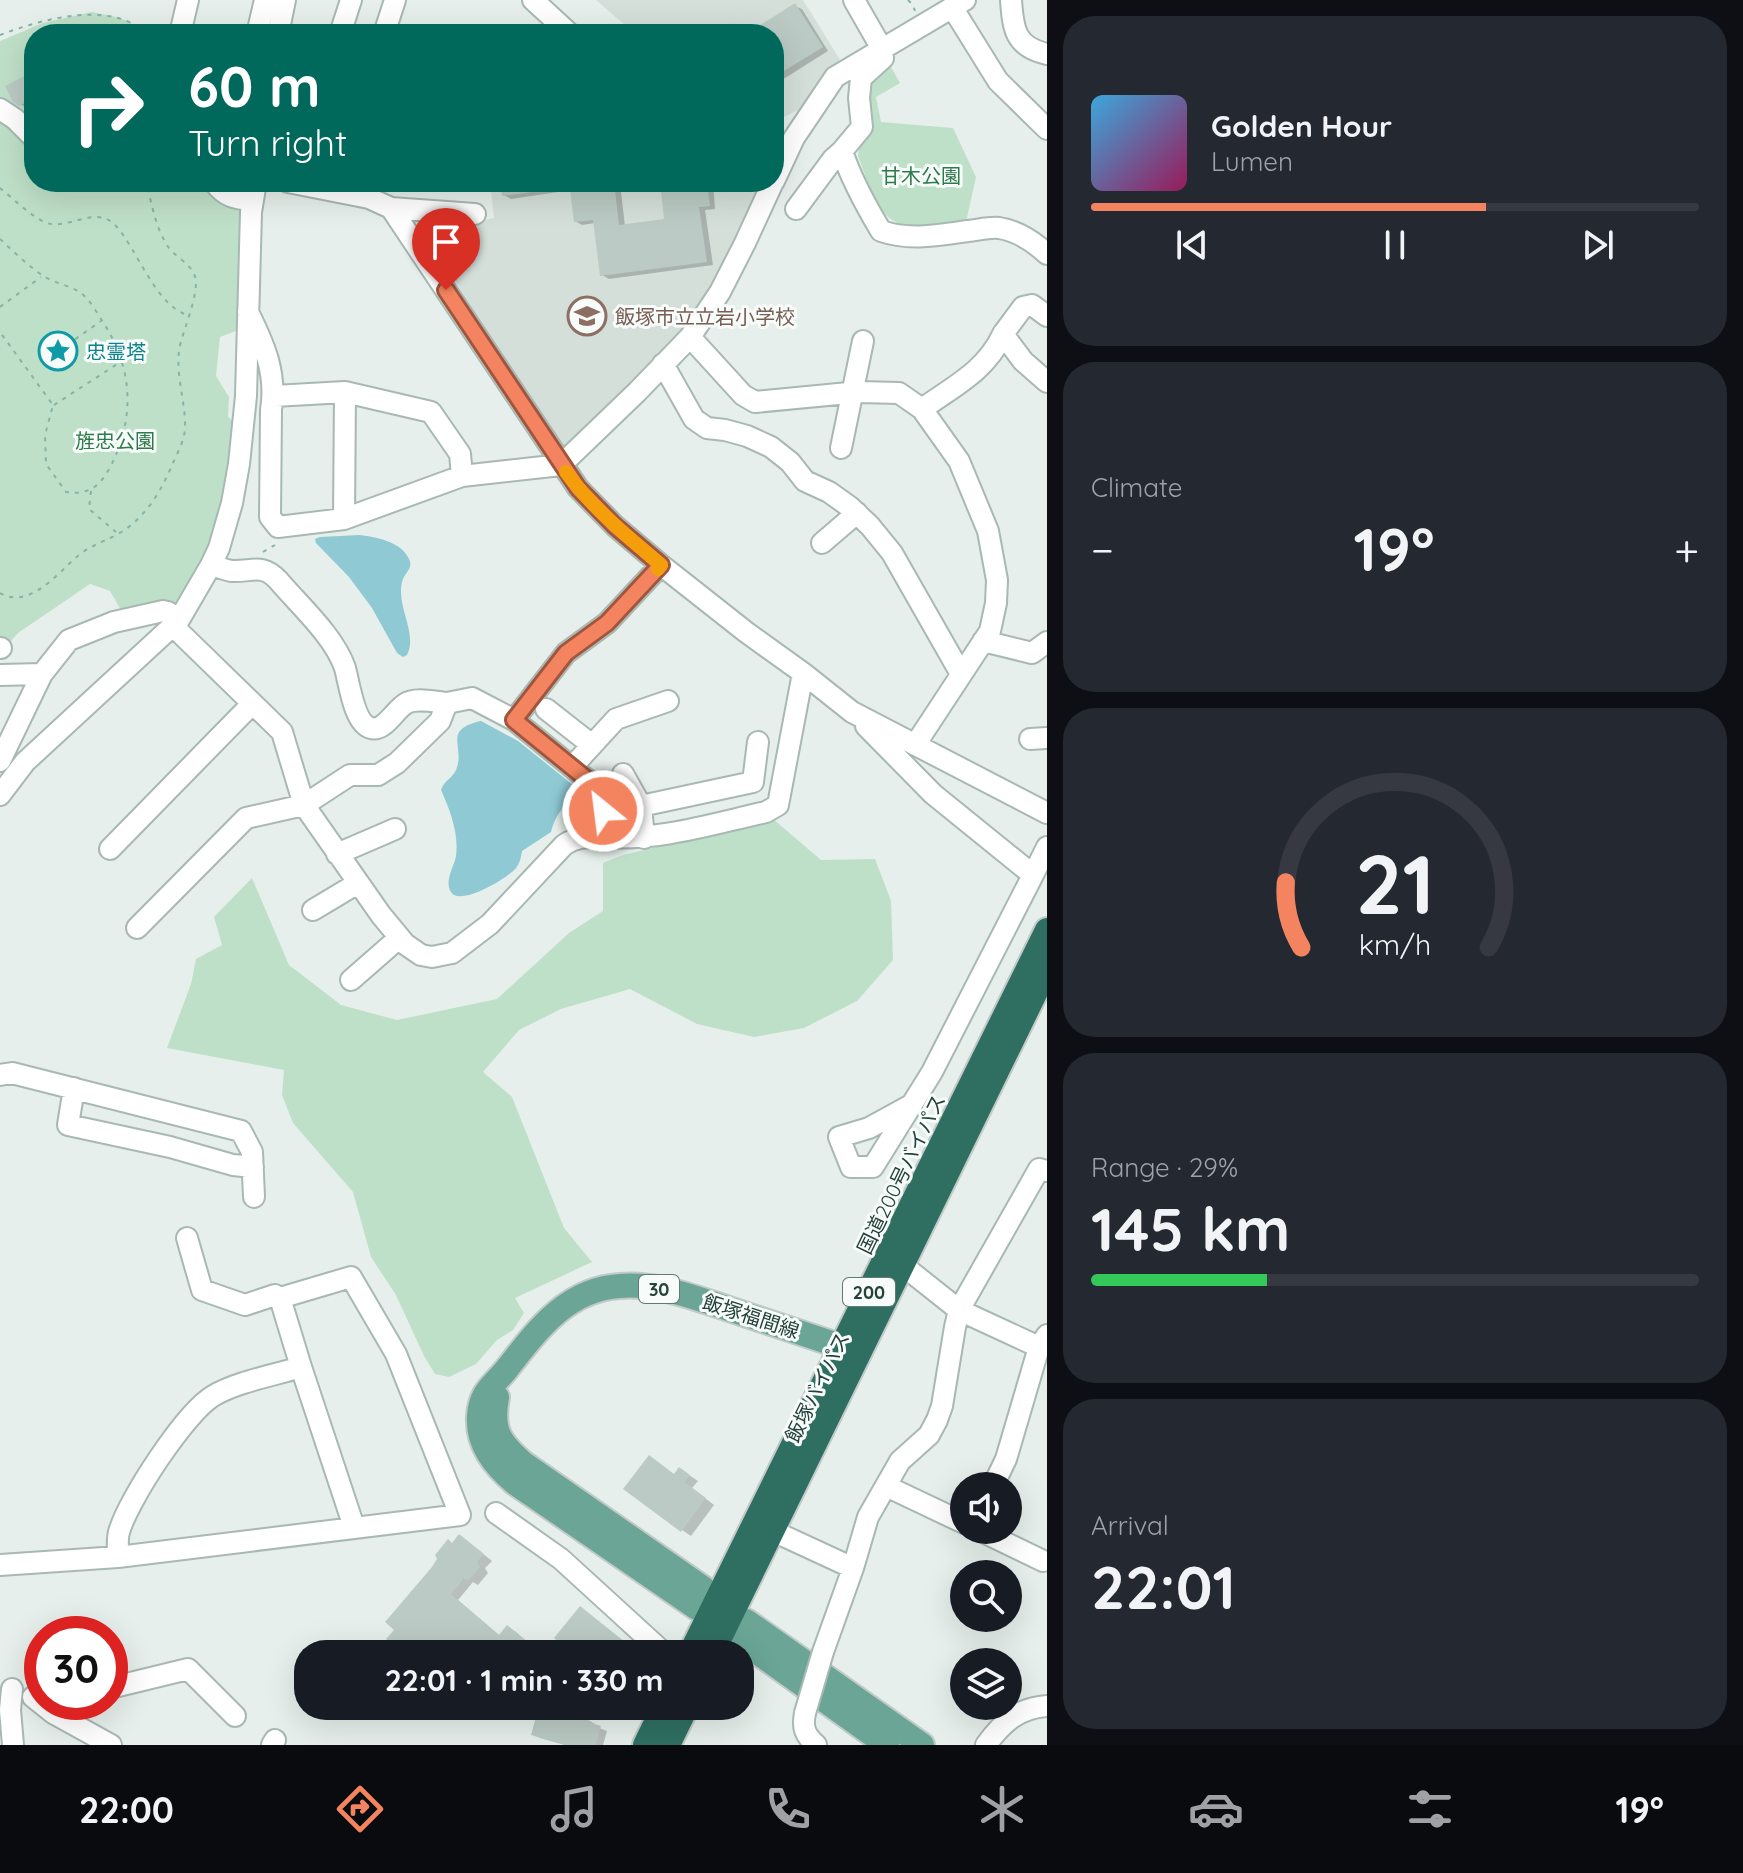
<!DOCTYPE html>
<html lang="en">
<head>
<meta charset="utf-8">
<style>
	body { margin:0; font-family:Quicksand,"Noto Sans JP",sans-serif; background:#242831; color:#f1f3f6; height:100vh; display:flex; flex-direction:column; font-size:30px; white-space:nowrap }
	* { box-sizing:border-box; margin:0 }
	p { font-size:26px; color:#9ea1a6 }
	.icon { flex:none; width:44px; height:44px; fill:none; stroke:currentColor; stroke-width:2; stroke-linecap:round; stroke-linejoin:round }
	.map { position:relative; flex:1; overflow:hidden }
	.details { display:flex; flex-direction:column; gap:16px; padding:16px; background:#0d0f14; width:696px }
	.details>* { flex:none }
	.banner { position:absolute; left:24px; top:24px; width:760px; height:168px; border-radius:32px; box-shadow:0 8px 32px #0002; background:#00695c; color:#fff; overflow:hidden }
	.buttons { position:absolute; left:950px; top:1472px; display:grid; gap:16px }
	.buttons a { display:grid; place-items:center; width:72px; height:72px; border-radius:50%; background:#171b24; box-shadow:0 8px 32px #0002; font-size:40px }
	.speed { position:absolute; left:24px; top:1616px; display:flex; gap:16px; font-size:40px; font-weight:700; text-align:center }
	.speed>* { display:grid; place-content:center; width:104px; height:104px; border-radius:50%; background:#171b24; box-shadow:0 8px 32px #0002; line-height:1 }
	.speed .limit { border:12px solid #d22; background:#fff; color:#111 }
	.pin { position:absolute; display:grid; place-items:center; width:68px; height:68px; color:#fff; margin:-82px -34px; border-radius:50% 50% 50% 0; rotate:-45deg; box-shadow:0 0 8px #0007 }
	.pin .icon { rotate:45deg }
	.me { position:absolute; width:88px; margin:-44px; rotate:331deg; stroke-linejoin:round; filter:drop-shadow(0 0 6px #0008) }
	.turn { display:flex; align-items:center; gap:28px; height:168px; padding:0 32px; font-size:36px }
	.turn .icon { width:104px; height:104px; stroke-width:2.5 }
	.turn b { display:block; font-size:56px; line-height:68px }
	.big { font-size:60px; font-weight:700; line-height:1.1 }
	.details .widget { flex:1; display:flex; flex-direction:column; justify-content:center; gap:12px; min-width:0; padding:0 28px; border-radius:32px; background:#242831 }
	.details .dial { align-items:center; gap:0 }
	.dial svg { height:208px; overflow:visible; fill:none; stroke:#363941; stroke-width:7; stroke-linecap:round; text-anchor:middle }
	.dial text { fill:#f1f3f6; stroke:none }
	.song { display:flex; align-items:center; gap:24px }
	.cover { width:96px; height:96px; border-radius:12px; background:linear-gradient(135deg,hsl(200 70% 55%),hsl(330 70% 35%)) }
	.played { height:8px; border-radius:4px; background:linear-gradient(90deg,#f4845f 65%,#363941 65%) }
	.keys { display:flex; justify-content:space-around; direction:ltr }
	.heat { display:flex; justify-content:space-between; align-items:center; font-size:44px; direction:ltr }
	.charge { height:12px; border-radius:6px; background:linear-gradient(90deg,#34c759 29%,#363941 0) }
	.trip { position:absolute; left:294px; top:1640px; width:460px; height:80px; border-radius:32px; background:#171b24; box-shadow:0 8px 32px #0002; font-weight:700; line-height:80px; text-align:center }
	.menu { display:flex; height:128px; justify-content:space-around; align-items:center; background:#090b0e; color:#9ea1a6 }
	.menu .icon { width:56px; height:56px }
	.menu .on { color:#f4845f }
	.menu b { font-size:36px; color:#f1f3f6 }
	main { display:flex; flex:1; min-height:0 }
	.map>svg:first-child { display:block }
</style>
</head>
<body>
<main>
<div class="map">
<svg width="1047" height="1745" viewBox="0 0 1047 1745">
	<rect width="100%" height="100%" fill="#e6efeb"/>
	<path fill="#d4dfda" d="M596,0H803L842,63L806,106L774,122V34H635Z
		M490,182H768L731,261L688,328L571,445L563,448L555,445L427,234L437,218L484,220L494,218Z"/>
	<path fill="#bfe0c8" d="M92,12C111,16 131,18 144,34H34V182H248L241,329L220,337L216,376L229,397L228,417L234,422L228,468L216,533L178,612L121,610L110,591L90,584L18,633L11,641L0,643V41L43,23Z
		M887,60L900,83L876,97L881,122L953,128L976,177L966,222C948,223 919,229 902,224C875,218 867,178 858,156L859,148L868,126L867,77Z
		M773,819L821,860L875,859L891,901L893,960L857,1001L804,1028L754,1037L697,1024L630,989L561,1009L519,1030L483,1072L512,1097L564,1228L592,1262L515,1298L524,1313L513,1330L497,1340L476,1364L449,1377L435,1374L424,1356L396,1295L371,1257L353,1192L293,1123L282,1095L284,1070L167,1048L191,984L196,959L222,945L214,917L252,878L289,965L341,1005L397,1020L497,999L569,933L603,911V863L623,855Z"/>
	<path fill="#8ec9d4" d="M360,535C376,537 402,542 409,559C414,568 404,573 402,582C396,607 418,633 407,655L403,657L397,653L372,608L349,577L316,543L315,539L320,537Z
		M481,721L518,741L578,789V795C563,806 556,814 551,832L522,851C521,857 520,863 516,868C508,878 460,907 451,892C444,881 454,867 456,856C459,833 450,810 441,790C444,780 452,779 456,770C466,747 441,730 481,721Z"/>
	<path fill="#0003" d="M795,6L802,9L828,51L774,85V34H750Z
		M34,73V105L27,108L20,104Z
		M502,182H632L620,184L625,226L666,220L662,182H713L715,209L705,210L713,265L609,279L602,275L595,223L582,225L575,221L572,190L511,199L504,195Z
		M689,1475L698,1481L692,1488L714,1505L691,1536L682,1530L675,1476Z
		M468,1542L492,1561L485,1568L488,1573L478,1585L473,1582L458,1600L500,1636L508,1627L516,1632L538,1651L536,1654H407L453,1545Z
		M484,1706H505L498,1715Z
		M588,1720L595,1724L594,1726L607,1731L603,1745H565L540,1738L533,1734Z"/>
	<path fill="#bbcac4" d="M795,3L823,47L774,77V34H746Z
		M34,71V98L19,106L13,102L5,86Z
		M500,182H553L554,189L502,196Z
		M569,182H614L619,225L664,219L660,183L707,182L710,206L699,207L707,262L600,276L593,220L574,222Z
		M649,1455L674,1474L679,1467L690,1475L684,1482L706,1498L681,1532L623,1489Z
		M459,1534L484,1554L477,1562L480,1567L468,1581L464,1578L451,1594L499,1635L507,1625L531,1645L523,1654H404L386,1639L394,1630L385,1622L432,1567L437,1559L435,1555L448,1539L452,1543Z
		M580,1606L640,1654H574L554,1638Z
		M539,1706L589,1718L588,1722L601,1726L596,1745H566L531,1735Z"/>
	<g fill="none" stroke-linecap="round" stroke-linejoin="round">
		<defs>
			<path id="minor" d="M533,0L570,34
				M854,0L882,49L883,58L861,78L859,98L862,127L842,151C851,179 866,206 881,231C910,241 939,235 968,231C978,230 989,227 999,228C1018,231 1033,241 1047,254
				M1011,0C1013,29 1015,47 1047,54
				M952,7L998,81L1047,129
				M180,34L188,0
				M257,34L265,0
				M278,34L285,0
				M340,34L351,0
				M384,34L395,0
				M0,109L15,119L34,138
				M774,181L794,138L835,77L965,0
				M214,182C225,197 235,199 253,200
				M288,182L369,198L391,208L578,488L615,526L661,565L746,632L803,673L852,712L1047,813
				M391,208L475,214
				M796,209L833,159L842,151
				M248,312C264,344 277,373 271,410L270,517L278,527L344,519L462,476L561,465L637,392L690,337L720,292L745,243L773,182
				M1003,334L1023,307L1032,305L1047,316
				M690,337L743,395L755,402L859,392L899,393L922,409L959,461L988,531L997,580L996,603L990,631L915,745
				M663,364L694,419L707,428L725,430L747,436L771,447L790,462L805,481L829,492L850,507L870,526L892,553L961,674
				M274,396L345,392L431,412L460,454L462,476
				M922,409C954,386 986,371 1003,334L1023,361L1047,382
				M841,448L863,341
				M344,519L345,392
				M822,543L857,513
				M211,565C218,567 225,570 232,571C252,572 262,563 278,580C300,606 334,636 345,668C349,682 354,724 371,728C384,732 395,710 405,704C415,697 435,702 447,703
				M173,626L282,732L304,805L350,775H378L397,763L440,721L447,703L472,698L514,720L566,653L607,623L661,565
				M983,641L1032,653L1047,642
				M0,648H1
				M0,675L42,674L69,640L114,622L163,611L168,612L179,620
				M546,709L592,745
				M514,720L589,781L599,794L603,811V837C659,841 712,824 766,812L778,805L803,673
				M866,726L933,794L1033,875L932,1072L873,1167H851L839,1137L869,1128L911,1105
				M1030,739L1047,738
				M0,761L42,674
				M572,767L616,719L668,701
				M623,774L641,806
				M0,795L25,762L179,620L211,565L219,548L232,503L239,464L246,396L251,212L256,182
				M644,838L641,806L753,782L758,742
				M110,849L252,704
				M337,854L395,829
				M1033,875L1047,847
				M313,910L358,883
				M137,928L246,818L304,805L381,915L405,944L421,955L432,957L452,953L490,924L564,845C577,836 588,837 603,837
				M351,980L399,938
				M0,1075L12,1073L241,1131L252,1152L254,1197
				M74,1088L68,1125L170,1147L233,1165L253,1167
				M187,1238L202,1290L245,1305L275,1295L280,1298
				M891,1256L959,1310L1039,1347
				M301,1367L354,1527
				M886,1486L964,1523
				M993,1486L1006,1459L1039,1347L1047,1335
				M496,1513L561,1559L665,1654
				M979,1530L1043,1561
				M773,1531L853,1568
				M0,1565L118,1557L460,1515L396,1354L351,1277L280,1298L301,1367C275,1375 236,1382 213,1396C185,1413 128,1500 119,1532C117,1539 118,1549 118,1557
				M823,1652L853,1568L868,1517L900,1461L929,1435L937,1420L942,1406L955,1327L959,1310L1039,1169L1047,1171
				M110,1688L188,1669L235,1716
				M12,1689L10,1710L13,1745
				M33,1697L53,1713L111,1745
				M805,1713C802,1728 805,1735 816,1745
				M272,1745L275,1740
				M986,1745C1002,1723 1018,1708 1047,1706"/>
			<path id="major" d="M497,1397C491,1430 499,1442 523,1463L703,1588
				M697,1608L515,1483C494,1465 477,1444 479,1416C481,1391 492,1387 506,1370C536,1332 566,1289 620,1286C658,1283 696,1298 732,1310C769,1322 806,1335 843,1347
				M746,1621L922,1745
				M736,1637L887,1745"/>
			<path id="highway" d="M690,1654L1047,930
				M712,1654L1047,969
				M645,1745L664,1706
				M668,1745L687,1706"/>
		</defs>
		<use href="#minor" stroke="#a8b8b2" stroke-width="24"/>
		<use href="#major" stroke="#c2cac8" stroke-width="28"/>
		<use href="#highway" stroke="#c2cac8" stroke-width="28"/>
		<path stroke="#86b3a5" stroke-width="2" stroke-dasharray="4 6" stroke-linecap="butt" d="M908,0L913,5L915,11
			M0,35C45,18 111,0 148,34
			M53,182L57,187L70,189L97,182
			M0,188C12,198 30,215 44,222C67,232 95,204 115,225C137,248 156,307 188,315
			M0,239C13,251 27,265 42,275C53,283 69,285 81,293C90,300 97,313 103,322C131,366 135,410 115,457C104,481 94,496 66,492L46,464L45,435L53,405L0,332
			M0,307L41,277
			M67,345L101,321
			M54,405L122,361
			M91,491L89,509L116,532
			M263,552L275,545
			M0,593C27,609 54,578 72,561C88,546 99,544 118,534C146,518 161,491 173,463C178,452 184,441 185,429C186,403 176,379 179,350C182,332 202,289 194,274C189,263 176,257 169,248C156,230 152,205 147,185L145,182"/>
		<use href="#minor" stroke="#fff" stroke-width="20"/>
		<use href="#major" stroke="#6aa596" stroke-width="24"/>
		<use href="#highway" stroke="#2f6f62" stroke-width="24"/>
		<defs>
			<path id="minor-bridge" d="M805,1713L823,1652"/>
		</defs>
		<use href="#minor-bridge" stroke="#a8b8b2" stroke-width="24" stroke-linecap="butt"/>
		<use href="#minor-bridge" stroke="#fff" stroke-width="20"/>
	</g>
	<g fill="none" stroke-linecap="round" stroke-linejoin="round">
		<defs>
			<path id="route" d="M446,290L578,488L615,526L661,565L607,623L566,653L514,720L589,781L599,794L603,811"/>
		</defs>
		<use href="#route" stroke="#9f563e" stroke-width="20"/>
		<use href="#route" stroke="#f4845f" stroke-width="14"/>
		<path stroke="#f59e0b" stroke-width="14" d="M566,472C592,508 627,536 661,565L658,569"/>
	</g>
	<defs>
		<symbol id="school-ring" viewBox="-11 -11 22 22"><circle r="9.5" fill="#f7fbf9" stroke="#8d6e63" stroke-width="1.5"/><path d="M0-5L7-2L0 1L-7-2ZM-4 1L0 2.5L4 1V4Q0 6-4 4Z" fill="#8d6e63"/></symbol>
		<symbol id="sight-ring" viewBox="-11 -11 22 22"><circle r="9.5" fill="#f7fbf9" stroke="#0f9aa8" stroke-width="1.5"/><path d="M0-6L1.8-2.2L6-1.7L2.9 1.2L3.7 5.4L0 3.3L-3.7 5.4L-2.9 1.2L-6-1.7L-1.8-2.2Z" fill="#0f9aa8"/></symbol>
	</defs>
	<g fill-rule="evenodd">
		<use href="#school-ring" x="565" y="294" width="44" height="44"/>
		<use href="#sight-ring" x="36" y="329" width="44" height="44"/>
	</g>
	<g text-anchor="middle" dominant-baseline="central" stroke-width="6" stroke-linejoin="round" paint-order="stroke">
		<g fill="#f7fbf9" stroke="#637a73" stroke-width="2">
			<rect x="639" y="1275" width="40" height="28" rx="6"/>
			<rect x="843" y="1278" width="52" height="28" rx="6"/>
		</g>
		<g font-size="18" font-weight="bold" fill="#24423a">
			<text x="659" y="1289">30</text>
			<text x="869" y="1292">200</text>
		</g>
		<g font-size="20" fill="#2d7a4b" stroke="#f7fbf9">
			<text x="921" y="175">甘木公園</text>
			<text x="115" y="440">旌忠公園</text>
		</g>
		<g font-size="20" fill="#785e54" stroke="#f7fbf9" text-anchor="start">
			<text x="615" y="316">飯塚市立立岩小学校</text>
		</g>
		<g font-size="20" fill="#0d838f" stroke="#f7fbf9" text-anchor="start">
			<text x="86" y="351">忠霊塔</text>
		</g>
		<g font-size="20" fill="#24423a" stroke="#f7fbf9">
			<text transform="translate(901 1174) rotate(-64)">国道200号バイパス</text>
			<text transform="translate(751 1316) rotate(18)">飯塚福間線</text>
			<text transform="translate(817 1387) rotate(-64)">飯塚バイパス</text>
		</g>
	</g>
</svg>
<div class="buttons">
<a><svg class="icon" aria-label="sound" viewBox="0 0 24 24"><path d="M4 9h4l5-4v14l-5-4H4zM17 9q2 3 0 6"/></svg></a>
<a><svg class="icon" aria-label="search" viewBox="0 0 24 24"><circle cx="10" cy="10" r="6"/><path d="M15 15l6 6"/></svg></a>
<a><svg class="icon" aria-label="layers" viewBox="0 0 24 24"><path d="M12 4l9 5-9 5-9-5zM3 14l9 5 9-5"/></svg></a>
</div>
<div class="speed"><div class="limit">30</div></div>
<div class="pin" style="left:446px;top:290px;background:#d93025"><svg class="icon" aria-label="arrive" viewBox="0 0 24 24"><path d="M6 21V4h12l-3 4 3 4H6"/></svg></div>
<svg class="me" style="left:603px;top:811px" viewBox="-20 -20 40 40"><circle r="17" fill="#f4845f" stroke="#fff" stroke-width="3"/><path d="M0-11L8 9 0 5-8 9z" fill="#fff"/></svg>
<div class="trip">22:01 · 1 min · 330 m</div>
<div class="banner">
<div class="turn"><svg class="icon" aria-label="right" viewBox="0 0 24 24"><path d="M7 20v-9h11M14 6l5 5-5 5"/></svg><div><b>60 m</b>Turn right</div></div>
</div>
</div>
<section class="details">
<div class="widget">
<div class="song"><i class="cover"></i><div><b>Golden Hour</b><p>Lumen</p></div></div>
<div class="played"></div>
<div class="keys"><svg class="icon" aria-label="previous" viewBox="0 0 24 24"><path d="M18 5L8 12l10 7zM5 5v14"/></svg><svg class="icon" aria-label="pause" viewBox="0 0 24 24"><path d="M8 5v14M16 5v14"/></svg><svg class="icon" aria-label="next" viewBox="0 0 24 24"><path d="M6 5l10 7-10 7zM19 5v14"/></svg></div>
</div>
<div class="widget"><p>Climate</p>
<div class="heat"><a>−</a><b class="big">19°</b><a>+</a></div>
</div>
<div class="widget dial"><svg viewBox="0 0 100 80">
<path d="M14 69A42 42 0 1 1 86 69"/>
<path d="M14 69A42 42 0 0 1 8 44" stroke="#f4845f"/>
<text x="50" y="56" font-size="32" font-weight="700">21</text>
<text x="50" y="72" font-size="11">km/h</text>
</svg></div>
<div class="widget"><p>Range · 29%</p><b class="big">145 km</b><div class="charge"></div></div>
<div class="widget"><p>Arrival</p><b class="big">22:01</b></div>
</section>
</main>
<nav class="menu">
<b>22:00</b>
<svg class="icon on" aria-label="directions" viewBox="0 0 24 24"><path d="M12 3l9 9-9 9-9-9zM9 14v-3h6M13 9l2 2-2 2"/></svg>
<svg class="icon" aria-label="music" viewBox="0 0 24 24"><path d="M9 18V5l10-2v13"/><circle cx="6" cy="18" r="3"/><circle cx="16" cy="16" r="3"/></svg>
<svg class="icon" aria-label="phone" viewBox="0 0 24 24"><path d="M5 4h4l2 5-3 2q2 4 5 5l2-3 5 2v4C11 20 4 13 5 4z"/></svg>
<svg class="icon" aria-label="climate" viewBox="0 0 24 24"><path d="M12 3v18M4 7l16 10M4 17L20 7"/></svg>
<svg class="icon" aria-label="car" viewBox="0 0 24 24"><path d="M5 17H2v-5l4-1 3-4h7l3 4 3 1v5h-3M9 17h6M6 11h13"/><circle cx="7" cy="17" r="2"/><circle cx="17" cy="17" r="2"/></svg>
<svg class="icon" aria-label="filters" viewBox="0 0 24 24"><path d="M4 7h16M4 17h16"/><circle cx="9" cy="7" r="2"/><circle cx="15" cy="17" r="2"/></svg>
<b>19°</b>
</nav>
</body>
</html>
